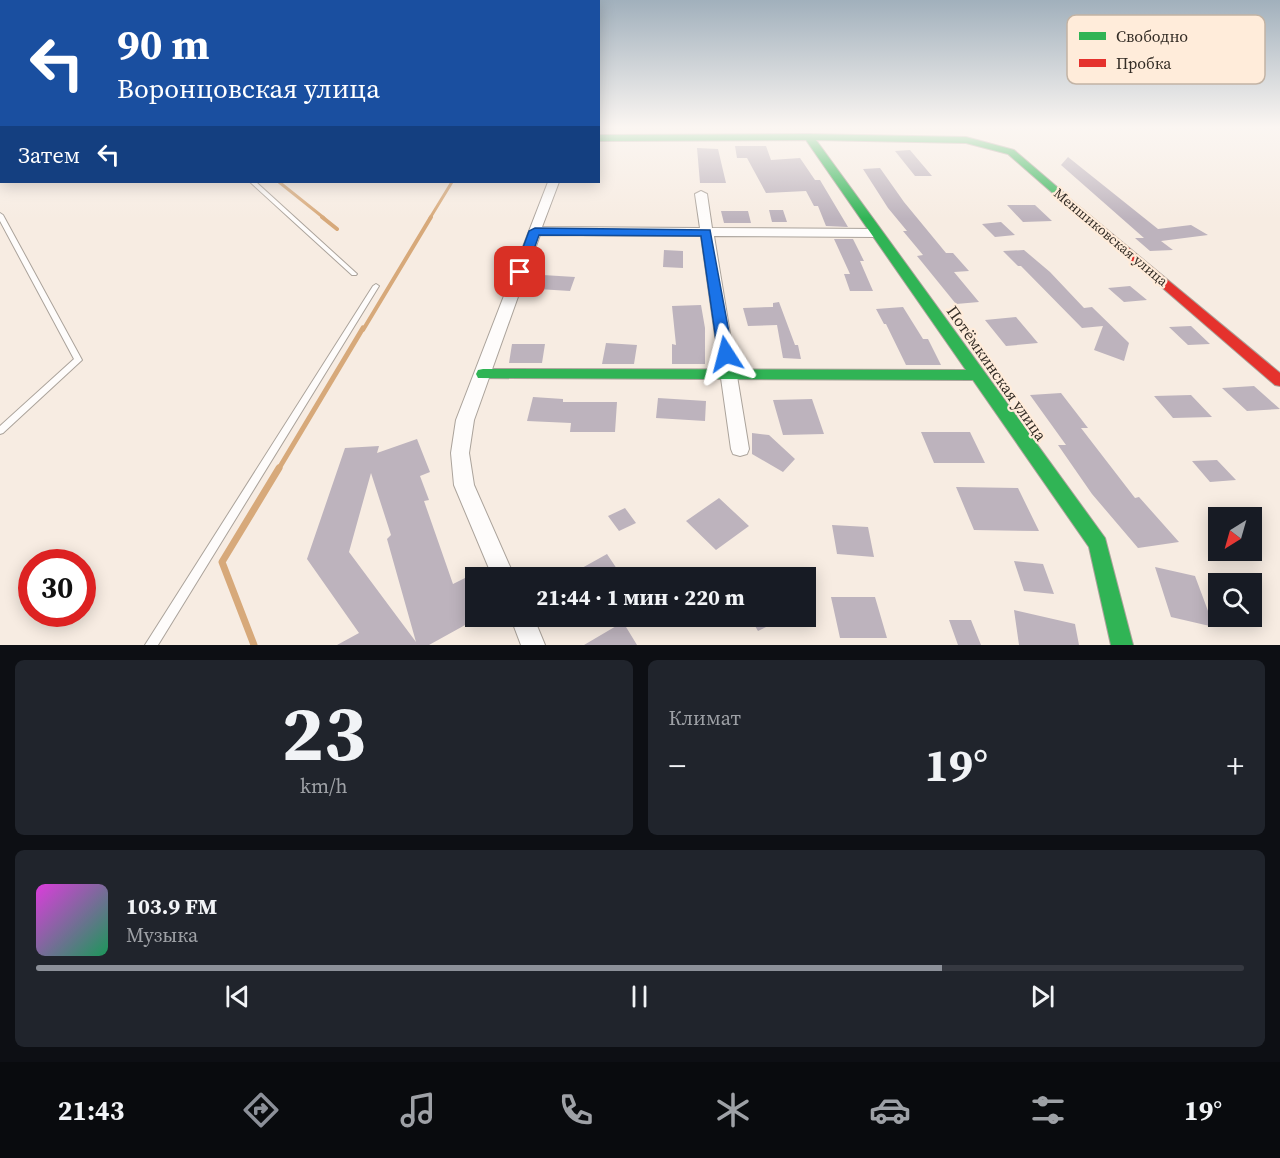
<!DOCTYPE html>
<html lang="ru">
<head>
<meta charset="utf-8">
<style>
	body { margin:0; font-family:"Source Serif 4",serif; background:#20242c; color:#f1f3f6; height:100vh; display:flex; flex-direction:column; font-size:22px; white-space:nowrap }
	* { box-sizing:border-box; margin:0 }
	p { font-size:20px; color:#9ea1a6 }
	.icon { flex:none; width:33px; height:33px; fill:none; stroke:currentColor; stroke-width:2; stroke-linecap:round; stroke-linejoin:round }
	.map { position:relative; height:645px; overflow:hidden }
	.side { display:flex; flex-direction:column; gap:15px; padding:15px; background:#0d0f14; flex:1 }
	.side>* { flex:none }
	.guide { position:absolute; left:0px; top:0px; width:600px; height:183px; box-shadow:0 3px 15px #0003; background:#1a4fa0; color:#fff; overflow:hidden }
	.needle { width:39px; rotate:217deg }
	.controls { position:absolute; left:1208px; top:507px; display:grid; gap:12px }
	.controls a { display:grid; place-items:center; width:54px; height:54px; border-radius:0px; background:#171b24; box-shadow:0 3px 15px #0003; font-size:30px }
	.speed { position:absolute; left:18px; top:549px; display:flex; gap:12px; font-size:30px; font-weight:700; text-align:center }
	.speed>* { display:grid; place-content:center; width:78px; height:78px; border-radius:50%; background:#171b24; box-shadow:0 3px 15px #0003; line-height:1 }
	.speed .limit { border:9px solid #d22; background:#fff; color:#111 }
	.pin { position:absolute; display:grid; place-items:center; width:51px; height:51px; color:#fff; margin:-26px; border-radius:12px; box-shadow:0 3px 9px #0006 }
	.me { position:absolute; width:66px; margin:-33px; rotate:351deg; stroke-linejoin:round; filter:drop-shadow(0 0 4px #0008) }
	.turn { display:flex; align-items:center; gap:21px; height:126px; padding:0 18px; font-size:27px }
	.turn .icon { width:78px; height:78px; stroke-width:2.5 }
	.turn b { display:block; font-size:42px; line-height:51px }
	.then { display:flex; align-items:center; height:57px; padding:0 18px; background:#0003; gap:12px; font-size:22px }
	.big { font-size:45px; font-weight:700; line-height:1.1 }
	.side .card { flex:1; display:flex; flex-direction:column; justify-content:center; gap:9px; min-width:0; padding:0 21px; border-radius:9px; background:#20242c }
	.side .dial { align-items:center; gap:0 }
	.dial b { font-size:78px; line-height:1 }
	.song { display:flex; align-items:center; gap:18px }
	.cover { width:72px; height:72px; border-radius:9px; background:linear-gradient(135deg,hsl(300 70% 55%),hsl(150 70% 35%)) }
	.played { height:6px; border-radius:3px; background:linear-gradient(90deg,#8c9099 75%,#363941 75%) }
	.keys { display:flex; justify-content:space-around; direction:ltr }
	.heat { display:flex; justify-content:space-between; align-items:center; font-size:33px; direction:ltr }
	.side .tiles { flex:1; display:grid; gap:15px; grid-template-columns:1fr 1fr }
	.card:last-child { grid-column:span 2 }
	.trip { position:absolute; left:465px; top:567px; width:351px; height:60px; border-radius:0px; background:#171b24; box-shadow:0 3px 15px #0003; font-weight:700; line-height:60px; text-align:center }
	.menu { display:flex; height:96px; justify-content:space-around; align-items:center; background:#090b0e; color:#9ea1a6 }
	.menu .icon { width:42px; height:42px }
	.menu .current { color:#8c9099 }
	.menu b { font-size:27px; color:#f1f3f6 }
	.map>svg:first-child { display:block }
</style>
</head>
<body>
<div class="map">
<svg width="1280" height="645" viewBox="0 0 1280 645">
	<rect width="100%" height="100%" fill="#f7ece2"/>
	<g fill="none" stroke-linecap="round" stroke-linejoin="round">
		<path stroke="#d7a97a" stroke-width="3" d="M279,182L324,218
			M430,218L452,182"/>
		<path stroke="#d7a97a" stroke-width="4" d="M322,217L337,229
			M363,330L431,217"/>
		<path stroke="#d7a97a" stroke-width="5" d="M278,470L363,328"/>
		<path stroke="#d7a97a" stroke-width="7" d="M254,645L222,562L279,468"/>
	</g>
	<path fill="#bdb3bd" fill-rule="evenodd" d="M735,146H766L771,160L800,158L815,180H820L848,227L826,226L818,206H814L806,191L766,193L747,158H737Z
		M697,148L718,149L726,183H700Z
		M910,150L932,176H915L895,151Z
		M1068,157L1158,229L1191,225L1208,235L1161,241L1173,250L1150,251L1135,238H1144L1061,165Z
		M880,168L904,202L946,253H953L969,271L954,272L979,302L956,304L917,256L923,255L903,231H907L888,208L863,169Z
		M1007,205H1035L1052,221L1023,222Z
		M769,210H783L787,222H772Z
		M721,211H748L751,223H724Z
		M1001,222L1015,235L995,237L982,224Z
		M834,239H853L864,261H860L873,291H850L844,274H850Z
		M664,250L683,251V268L663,267Z
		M1024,250L1050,272L1084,308L1092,307L1129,343L1124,361L1094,350L1103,326L1082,328L1021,266H1018L1003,251Z
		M543,275L575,277L570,291L538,289Z
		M1130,286L1147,300L1124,302L1108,288Z
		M779,302L795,345H798L801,359L783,358L777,325L748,326L743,308L773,307V303Z
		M701,305L705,328V364H672V344L676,345L672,306Z
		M903,307L923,339H928L941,365H906L886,324H884L876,309Z
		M1016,317L1038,343L1006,346L985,320Z
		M1191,326L1210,344L1188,345L1169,327Z
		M606,343L637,345L634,364H602Z
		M512,344H545L542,363H509Z
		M1254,386L1280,409L1247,411L1222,388Z
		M1061,393L1088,428H1081L1135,498L1139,497L1179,542L1138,548L1092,494L1058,445H1066L1030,395Z
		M1191,395L1212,417L1173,418L1154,396Z
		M533,397L563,399V402H617L615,432H570L571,423L527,421Z
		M658,398L706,401L705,421L656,418Z
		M812,399L824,434L783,435L773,400Z
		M921,432H970L985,463H934Z
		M752,433L769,435L795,459L783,472L752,454Z
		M417,439L430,472L420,476L429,500L424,501L453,584L465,578L476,599V619L429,645H337L359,633L307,559L345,448L379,446L377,453ZM371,473L391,535L387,539L416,642L349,552Z
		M1217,460L1236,480L1210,482L1192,461Z
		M956,487L1018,488L1039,531L974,530Z
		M719,498L749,526L716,550L686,521Z
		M625,508L636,523L619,531L608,516Z
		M832,525L868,527L874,557L837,554Z
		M607,554L623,578H564Z
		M1014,561L1043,564L1054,594L1024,591Z
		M1155,567L1195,576L1214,627L1171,617Z
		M831,597H875L887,638H840Z
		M1014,610L1075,624L1079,645H1019Z
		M749,616H788L758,631Z
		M949,620H971L981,645H958Z
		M623,622L637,645H584Z"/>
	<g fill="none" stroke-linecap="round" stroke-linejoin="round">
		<defs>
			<path id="lane" d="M250,182H256L356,273L357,274L356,275H352Z
				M0,213L3,215L82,360L3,433L0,434V426L74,359L0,221Z
				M376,284L379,286L158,645H145L373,286Z"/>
			<path id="street" d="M548,182H559L542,227L700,228L695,194L701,191L707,194L712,228L877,229L883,233L877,237L714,236L749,449L747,454L740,456L733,454L731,449L701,236L540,235L474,420L469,453L474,485L515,578H493L454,485L451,453L456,420Z
				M510,616H533L545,645H521Z"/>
			<path id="fast" d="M809,134L966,137L1014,150L1064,193L1063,195H1055L1008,154L966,143L816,140L1105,538L1133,645H1111L1089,547L973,380L478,378L476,374L478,370L483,369L966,370L806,140L598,141V135Z"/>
			<path id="jam" d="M1059,190L1280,373V386L1275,385L1055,195L1054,193Z"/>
		</defs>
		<use href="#lane" stroke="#aba39b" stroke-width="2"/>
		<use href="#street" stroke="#aba39b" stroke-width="2"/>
		<use href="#fast" stroke="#aba39b" stroke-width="2"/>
		<use href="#jam" stroke="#aba39b" stroke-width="2"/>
		<use href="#lane" fill="#fefcfb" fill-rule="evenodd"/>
		<use href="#street" fill="#fefcfb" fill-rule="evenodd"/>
		<use href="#fast" fill="#30b455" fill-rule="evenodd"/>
		<use href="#jam" fill="#e5322d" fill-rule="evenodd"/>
	</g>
	<linearGradient id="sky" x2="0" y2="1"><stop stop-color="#a1b0bc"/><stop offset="0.58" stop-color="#fbf6f2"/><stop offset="1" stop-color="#fbf6f2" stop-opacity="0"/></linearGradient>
	<rect width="1280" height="219" fill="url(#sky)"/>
	<path fill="#1a73e8" stroke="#114b97" stroke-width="1.5" d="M535,228L710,230L733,354L731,358L726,359L718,354L701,236L539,235L526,272L524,275H516L514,272L529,231Z"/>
	<g text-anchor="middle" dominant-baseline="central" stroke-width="4.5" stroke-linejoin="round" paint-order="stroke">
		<g font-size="14" fill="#342d26" stroke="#ffecda">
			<text transform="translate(1111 237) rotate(40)">Меншиковская улица</text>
		</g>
		<g font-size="16" fill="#342d26" stroke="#ffecda">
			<text transform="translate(997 373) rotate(55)">Потёмкинская улица</text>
		</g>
	</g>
	<rect x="1067" y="15" width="198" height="69" rx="9" fill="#ffecda" stroke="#c2b3a4" stroke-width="1.5"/>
	<rect x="1079" y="32" width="27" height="8" fill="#30b455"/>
	<rect x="1079" y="59" width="27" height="8" fill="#e5322d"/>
	<g font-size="16" fill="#342d26">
		<text x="1116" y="42">Свободно</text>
		<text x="1116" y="69">Пробка</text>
	</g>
</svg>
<div class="controls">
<a><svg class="needle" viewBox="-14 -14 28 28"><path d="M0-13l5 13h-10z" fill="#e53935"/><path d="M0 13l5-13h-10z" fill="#9ea1a6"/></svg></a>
<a><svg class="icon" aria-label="search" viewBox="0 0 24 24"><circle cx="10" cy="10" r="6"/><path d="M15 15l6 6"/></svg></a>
</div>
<div class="speed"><div class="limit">30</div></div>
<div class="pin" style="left:520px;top:272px;background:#d93025"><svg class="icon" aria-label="arrive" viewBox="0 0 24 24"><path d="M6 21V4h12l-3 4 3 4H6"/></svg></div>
<svg class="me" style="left:726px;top:354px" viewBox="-20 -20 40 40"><path d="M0-17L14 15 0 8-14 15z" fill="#1a73e8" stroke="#fff" stroke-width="4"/></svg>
<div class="trip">21:44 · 1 мин · 220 m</div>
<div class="guide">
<div class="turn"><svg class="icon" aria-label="left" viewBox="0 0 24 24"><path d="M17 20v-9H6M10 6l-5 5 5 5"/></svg><div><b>90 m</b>Воронцовская улица</div></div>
<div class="then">Затем<svg class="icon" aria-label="left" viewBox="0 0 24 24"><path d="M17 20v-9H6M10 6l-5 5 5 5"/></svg></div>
</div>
</div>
<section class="side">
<div class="tiles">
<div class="card dial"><b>23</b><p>km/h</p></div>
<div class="card"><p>Климат</p>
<div class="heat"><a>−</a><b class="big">19°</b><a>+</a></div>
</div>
<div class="card">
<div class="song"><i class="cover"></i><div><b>103.9 FM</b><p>Музыка</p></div></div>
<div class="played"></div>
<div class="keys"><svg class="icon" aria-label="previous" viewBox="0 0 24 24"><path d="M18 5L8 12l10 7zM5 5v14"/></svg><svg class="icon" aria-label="pause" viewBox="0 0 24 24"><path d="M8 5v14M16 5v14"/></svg><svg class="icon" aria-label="next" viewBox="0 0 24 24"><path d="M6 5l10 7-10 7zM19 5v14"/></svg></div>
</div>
</div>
</section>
<nav class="menu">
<b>21:43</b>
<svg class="icon current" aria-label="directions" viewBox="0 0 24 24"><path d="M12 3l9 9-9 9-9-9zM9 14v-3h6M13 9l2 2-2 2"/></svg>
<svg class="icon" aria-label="music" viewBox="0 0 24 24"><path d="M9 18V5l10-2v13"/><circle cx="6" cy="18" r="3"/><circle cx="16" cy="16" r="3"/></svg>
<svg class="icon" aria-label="phone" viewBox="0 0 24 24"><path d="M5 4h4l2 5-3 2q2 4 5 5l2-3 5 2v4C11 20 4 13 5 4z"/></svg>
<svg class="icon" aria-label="climate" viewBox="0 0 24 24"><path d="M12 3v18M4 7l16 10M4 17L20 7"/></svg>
<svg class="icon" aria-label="car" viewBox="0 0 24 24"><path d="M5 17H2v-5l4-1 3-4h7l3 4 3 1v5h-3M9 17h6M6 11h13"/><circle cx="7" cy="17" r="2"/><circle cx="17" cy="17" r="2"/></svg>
<svg class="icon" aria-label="filters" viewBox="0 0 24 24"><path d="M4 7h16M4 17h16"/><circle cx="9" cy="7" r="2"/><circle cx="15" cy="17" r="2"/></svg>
<b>19°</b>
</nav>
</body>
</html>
